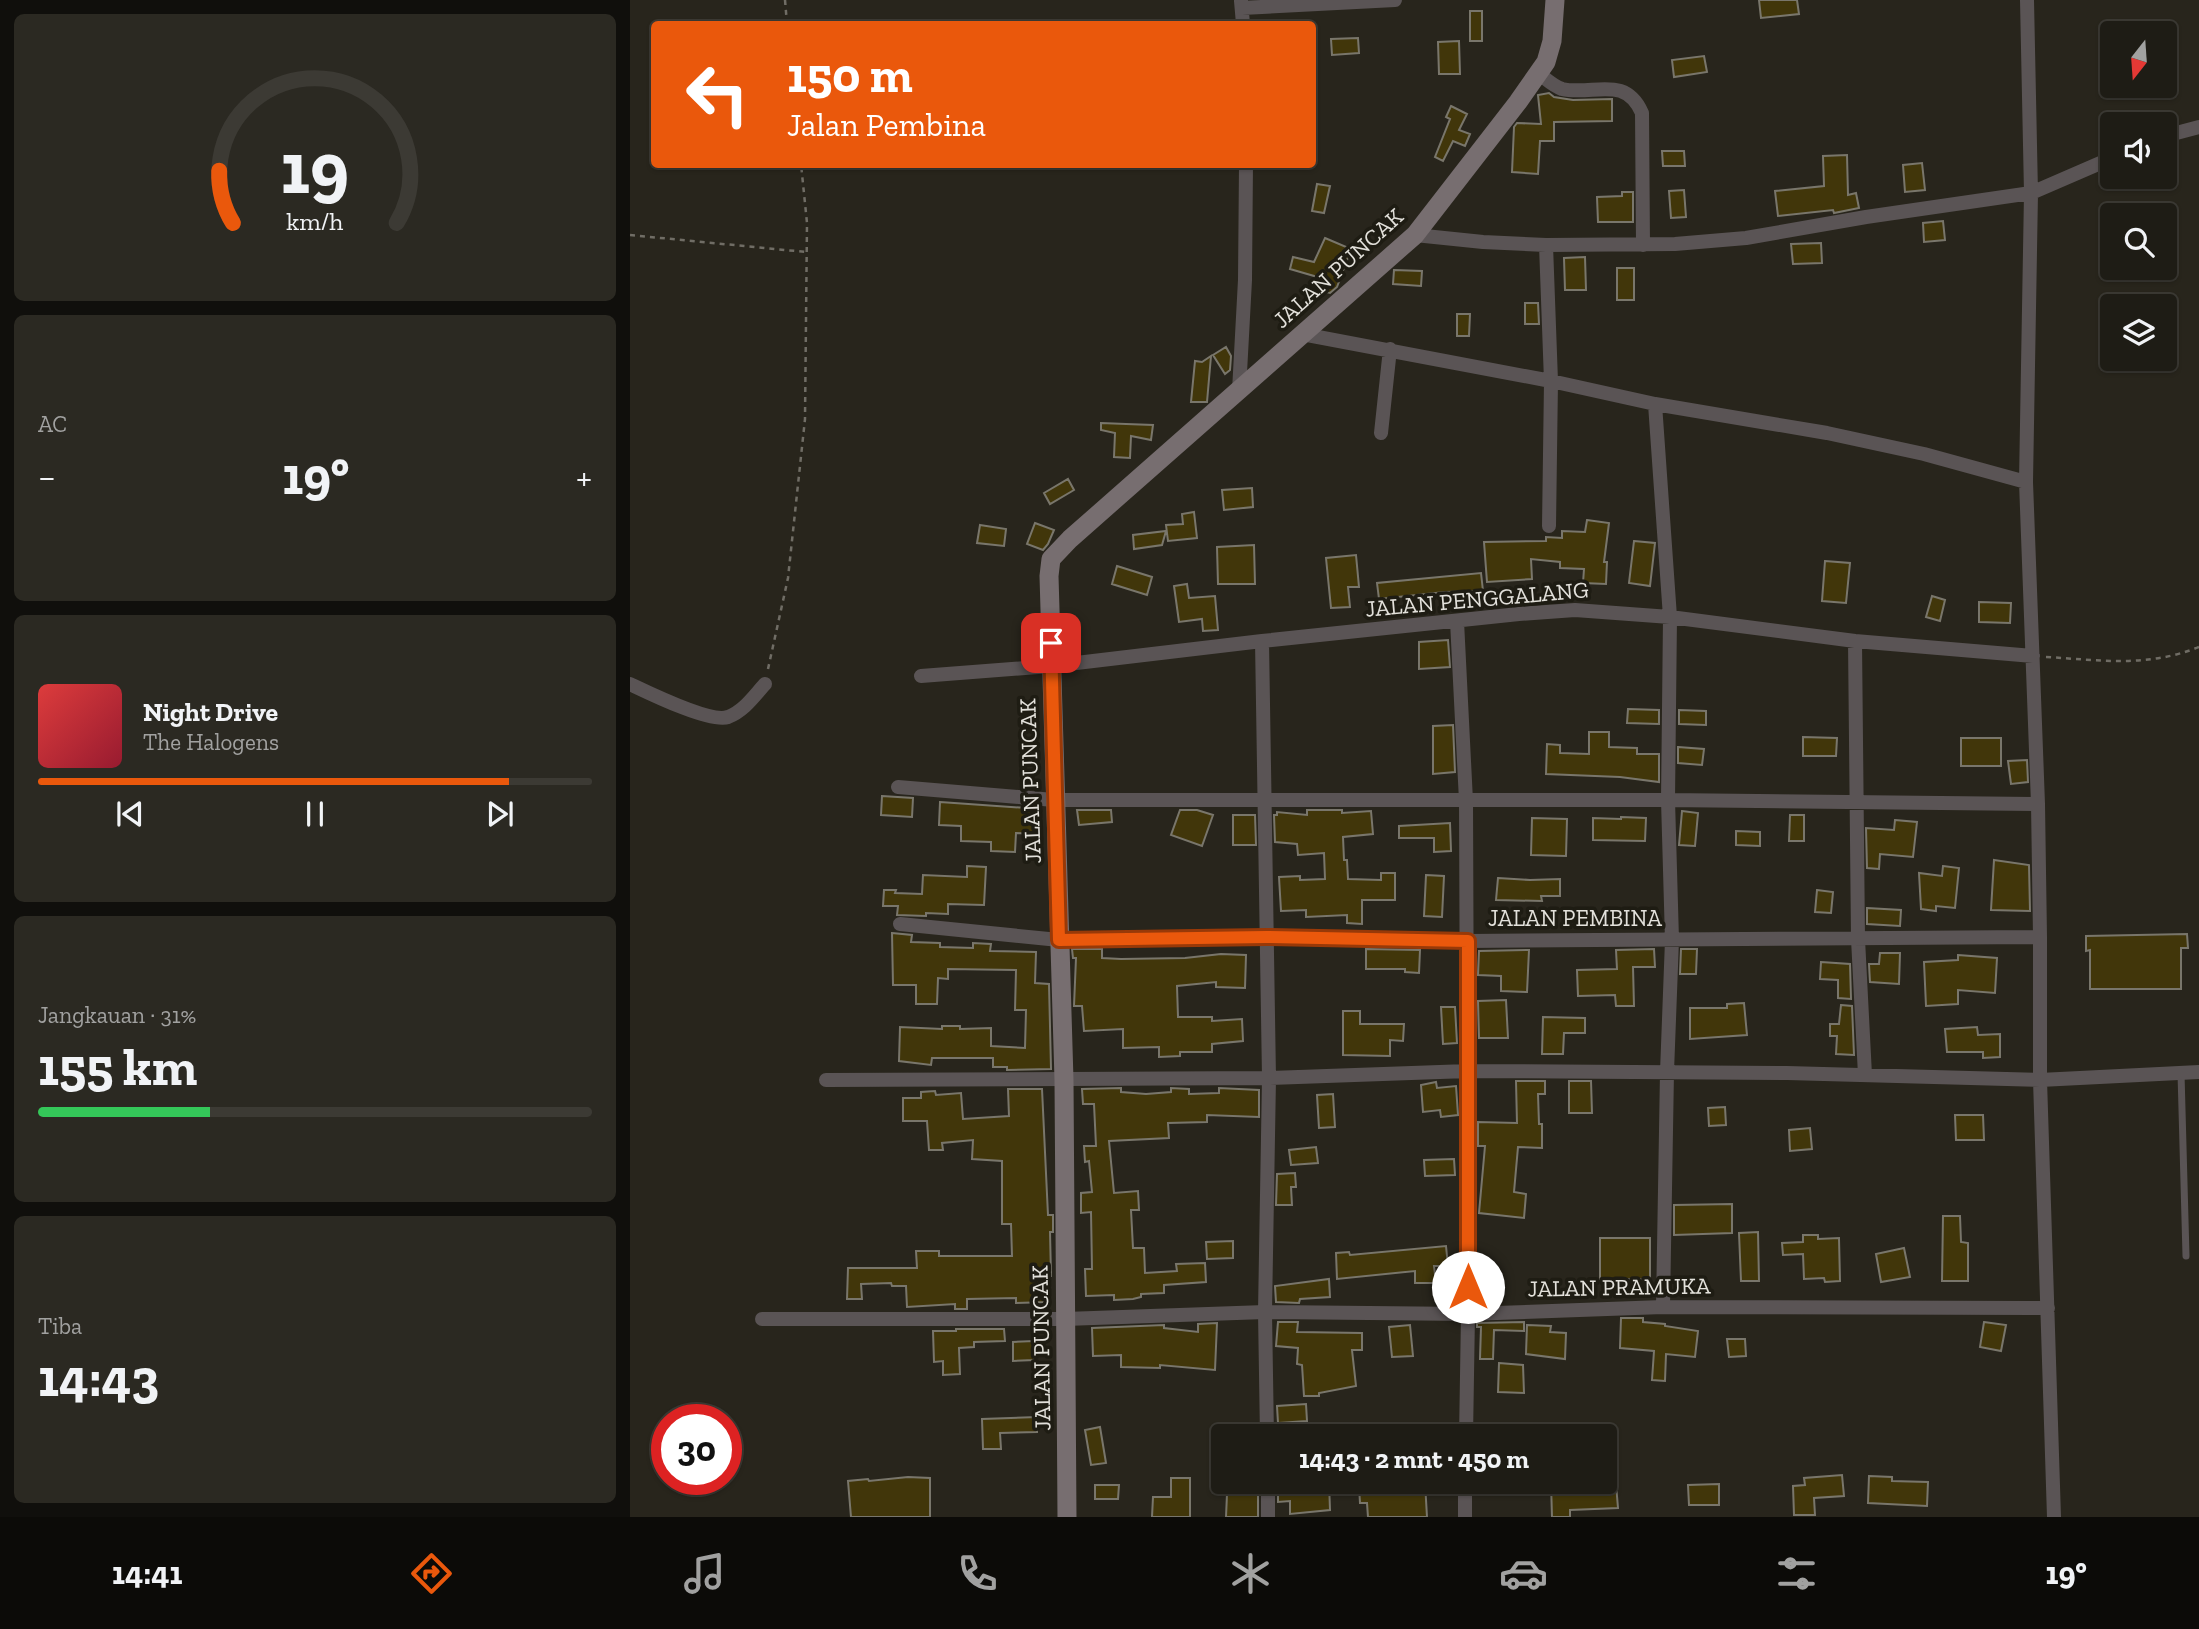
<!DOCTYPE html>
<html lang="id">
<head>
<meta charset="utf-8">
<style>
	body { margin:0; font-family:"Zilla Slab",serif; background:#2b2922; color:#f1f3f6; height:100vh; display:flex; flex-direction:column; font-size:26px; white-space:nowrap }
	* { box-sizing:border-box; margin:0 }
	p { font-size:23px; color:#a1a1a0 }
	.icon { flex:none; width:38px; height:38px; fill:none; stroke:currentColor; stroke-width:2; stroke-linecap:round; stroke-linejoin:round }
	.map { position:relative; flex:1; overflow:hidden }
	.panel { display:flex; flex-direction:column; gap:14px; padding:14px; background:#100f0c; width:630px }
	.panel>* { flex:none }
	.banner { position:absolute; left:21px; top:21px; width:665px; height:147px; border-radius:7px; box-shadow:0 2px 5px #0004,0 0 0 2px #3c3a34; background:#ea580c; color:#fff; overflow:hidden }
	.needle { width:46px; rotate:197deg }
	.controls { position:absolute; left:1470px; top:21px; display:grid; gap:14px }
	.controls a { display:grid; place-items:center; width:77px; height:77px; border-radius:7px; background:#1e1c15; box-shadow:0 2px 5px #0004,0 0 0 2px #3c3a34; font-size:35px }
	.speed { position:absolute; left:21px; top:1404px; display:flex; gap:14px; font-size:35px; font-weight:700; text-align:center }
	.speed>* { display:grid; place-content:center; width:91px; height:91px; border-radius:50%; background:#1e1c15; box-shadow:0 2px 5px #0004,0 0 0 2px #3c3a34; line-height:1 }
	.speed .limit { border:10px solid #d22; background:#fff; color:#111 }
	.pin { position:absolute; display:grid; place-items:center; width:60px; height:60px; color:#fff; margin:-30px; border-radius:14px; box-shadow:0 4px 10px #0006 }
	.me { position:absolute; width:77px; margin:-38px; rotate:0deg; stroke-linejoin:round; filter:drop-shadow(0 0 5px #0008) }
	.turn { display:flex; align-items:center; gap:24px; height:147px; padding:0 21px; font-size:32px }
	.turn .icon { width:91px; height:91px; stroke-width:2.5 }
	.turn b { display:block; font-size:49px; line-height:60px }
	.big { font-size:52px; font-weight:700; line-height:1.1 }
	.panel .card { flex:1; display:flex; flex-direction:column; justify-content:center; gap:10px; min-width:0; padding:0 24px; border-radius:10px; background:#2b2922 }
	.panel .dial { align-items:center; gap:0 }
	.dial svg { height:182px; overflow:visible; fill:none; stroke:#3c3a34; stroke-width:7; stroke-linecap:round; text-anchor:middle }
	.dial text { fill:#f1f3f6; stroke:none }
	.song { display:flex; align-items:center; gap:21px }
	.cover { width:84px; height:84px; border-radius:10px; background:linear-gradient(135deg,hsl(0 70% 55%),hsl(350 70% 35%)) }
	.played { height:7px; border-radius:4px; background:linear-gradient(90deg,#ea580c 85%,#3c3a34 85%) }
	.keys { display:flex; justify-content:space-around; direction:ltr }
	.heat { display:flex; justify-content:space-between; align-items:center; font-size:38px; direction:ltr }
	.charge { height:10px; border-radius:5px; background:linear-gradient(90deg,#34c759 31%,#3c3a34 0) }
	.trip { position:absolute; left:581px; top:1424px; width:406px; height:70px; border-radius:7px; background:#1e1c15; box-shadow:0 2px 5px #0004,0 0 0 2px #3c3a34; font-weight:700; line-height:70px; text-align:center }
	.tab-bar { display:flex; height:112px; justify-content:space-around; align-items:center; background:#0c0b08; color:#a1a1a0 }
	.tab-bar .icon { width:49px; height:49px }
	.tab-bar .current { color:#ea580c }
	.tab-bar b { font-size:32px; color:#f1f3f6 }
	main { display:flex; flex:1; min-height:0 }
	.map>svg:first-child { display:block }
</style>
</head>
<body>
<main>
<section class="panel">
<div class="card dial"><svg viewBox="0 0 100 80">
<path d="M14 69A42 42 0 1 1 86 69"/>
<path d="M14 69A42 42 0 0 1 8 46" stroke="#ea580c"/>
<text x="50" y="56" font-size="32" font-weight="700">19</text>
<text x="50" y="72" font-size="11">km/h</text>
</svg></div>
<div class="card"><p>AC</p>
<div class="heat"><a>−</a><b class="big">19°</b><a>+</a></div>
</div>
<div class="card">
<div class="song"><i class="cover"></i><div><b>Night Drive</b><p>The Halogens</p></div></div>
<div class="played"></div>
<div class="keys"><svg class="icon" aria-label="previous" viewBox="0 0 24 24"><path d="M18 5L8 12l10 7zM5 5v14"/></svg><svg class="icon" aria-label="pause" viewBox="0 0 24 24"><path d="M8 5v14M16 5v14"/></svg><svg class="icon" aria-label="next" viewBox="0 0 24 24"><path d="M6 5l10 7-10 7zM19 5v14"/></svg></div>
</div>
<div class="card"><p>Jangkauan · 31%</p><b class="big">155 km</b><div class="charge"></div></div>
<div class="card"><p>Tiba</p><b class="big">14:43</b></div>
</section>
<div class="map">
<svg width="1569" height="1517" viewBox="0 0 1569 1517">
	<rect width="100%" height="100%" fill="#28251c"/>
	<path fill="#41360a" stroke="#79766b" stroke-width="2" d="M1129,0H1167L1169,14L1131,18Z
		M840,11H852V41H840Z
		M728,38L729,53L702,55L701,39Z
		M829,41L830,74H809L808,42Z
		M1074,56L1077,72L1044,77L1042,60Z
		M919,93L924,97L943,100L982,99V121L924,122V141H910L908,174L882,172L884,127L887,123L911,124L908,95Z
		M821,106L837,114L829,130L840,134L835,146L823,141L813,161L805,157L820,119L816,117Z
		M1032,151H1054L1055,166H1033Z
		M1217,155L1218,195L1226,193L1229,208L1204,213L1203,210L1148,216L1145,191L1194,186L1193,156Z
		M1292,163L1295,190L1275,192L1273,165Z
		M687,184L700,186L694,213L682,211Z
		M1054,190L1056,217L1041,218L1039,191Z
		M992,192H1003V222H968L967,197L992,196Z
		M1313,221L1315,240L1294,242L1293,223Z
		M695,238L721,249L707,287L700,293L688,290L691,278L660,269L663,257L684,262Z
		M1191,243L1192,263L1163,264L1161,244Z
		M955,257L956,290H935L934,258Z
		M987,268H1004V300H987Z
		M764,270L792,271L791,286L763,284Z
		M895,303H908L909,324H895Z
		M827,314H840L839,336H827Z
		M596,347L601,356L600,370L595,374L583,355Z
		M581,356L577,402H561L565,361L572,362Z
		M471,423L496,424L523,425L521,440L501,436L500,458L484,457L485,433L471,430Z
		M438,479L444,490L420,504L414,493Z
		M622,488L623,507L594,510L592,490Z
		M564,512L567,538L538,541L536,525L553,524L552,514Z
		M957,520L979,523L974,562H977L976,584L953,583L954,569L930,568V562L901,559L902,579L857,582L854,542L916,541V537L932,538V531L955,532Z
		M405,523L424,530L418,544L413,550L397,544Z
		M350,525L376,529L374,546L347,543Z
		M536,531L532,545L504,549L503,535Z
		M1004,541L1025,543L1020,586L999,583Z
		M624,545L625,584H588L587,547Z
		M726,555L729,587H718L720,607L701,608L696,558Z
		M1195,561L1220,563L1216,603L1192,601Z
		M487,566L522,577L517,595L482,584Z
		M851,573L853,591L815,592L749,599L747,583Z
		M557,584L559,598L585,596L588,630L573,631L572,619L549,622L544,586Z
		M1302,596L1315,600L1310,621L1296,617Z
		M1349,602L1381,603L1380,623L1349,622Z
		M818,640L820,667L789,669V642Z
		M998,709L1029,710V724L997,723Z
		M1049,710L1076,711V725L1049,724Z
		M823,725L825,772L803,774V726Z
		M959,732H979V747L1007,748V754H1029V782L990,777L916,774L917,744L930,745V753L959,754Z
		M1173,737L1207,738L1206,756H1173Z
		M1331,738H1371V766H1331Z
		M1048,747L1074,749L1072,765L1048,763Z
		M1397,760L1398,782L1381,784L1378,761Z
		M252,796L283,798L282,817L251,815Z
		M310,802L411,809V834L386,833L385,852L361,851V842L331,841V826L309,825Z
		M447,810H481L482,822L449,825Z
		M550,810H567L583,815L572,846L541,835Z
		M677,810H712V813L741,811L743,834L713,837L714,860H717L718,879L751,880V873H765V900H732V924L717,923V915L676,917V910L651,911L649,877L670,876V880L695,879L694,853L668,855L667,844L645,842L644,815H647V812L677,815Z
		M1052,811L1068,813L1065,846L1049,845Z
		M603,815H625L626,845H603Z
		M1160,815H1174V841H1159Z
		M991,817L1016,818L1015,841L963,840V818L991,819Z
		M902,818L937,819L936,856L901,855Z
		M1265,820L1287,822L1283,857L1250,854L1249,869L1237,868L1236,828L1264,830Z
		M820,823L821,851L804,852V838H769V826Z
		M1106,831L1130,832V846L1106,845Z
		M1364,860L1399,865L1400,911L1361,910Z
		M337,866L356,867L354,905L318,904V914L296,913V916L267,915L268,906H253L254,890H266L265,893L292,894L293,875L337,877Z
		M1313,866L1329,868L1325,908L1306,906V911L1291,909L1289,873L1312,876Z
		M796,875L814,876L812,917L794,916Z
		M868,878L900,880L930,879V896H911L912,901L866,900Z
		M1187,890L1203,892L1201,913L1185,912Z
		M1237,908L1271,910L1270,926L1237,924Z
		M262,933L282,935L281,942L310,943V947L343,948V943L361,944L360,951L406,952L405,983L419,984L421,1069L377,1070V1067H363V1058H302L301,1065L269,1061L270,1027L312,1029V1026H330V1029L361,1028V1046L395,1048L396,1010H385L386,970L318,969V979L308,978L307,1004H286V985H263Z
		M1557,934L1558,948H1551V989H1460V950L1456,951V936Z
		M442,949H472V958L491,959L555,958L591,954L616,955L615,988L586,987V982L547,986L548,1017H582V1021L612,1019L613,1041L582,1044V1052H550V1056L529,1057V1047L493,1048V1029L454,1031L452,1006H444L446,958H443Z
		M736,949L790,950L789,973L775,972V969H736Z
		M1024,949L1025,967H1003L1004,1006H986L985,995L948,996L947,970L987,969L986,950Z
		M1051,949H1067L1066,974H1050Z
		M899,950L897,992L871,991V976L848,975L849,951Z
		M1250,953H1270L1269,984L1240,982L1239,964H1249Z
		M1328,955L1367,958L1365,993L1328,990V1004L1296,1006L1294,962L1328,960Z
		M1191,962L1220,964L1221,999L1208,998V980L1190,979Z
		M876,1000L878,1038H849L848,1001Z
		M1114,1003L1117,1035L1060,1039V1008H1097V1004Z
		M1211,1005L1222,1006L1224,1055L1206,1054L1207,1036H1200V1024H1209Z
		M811,1007H825L827,1043L813,1044Z
		M713,1011H730V1024H774L773,1041L760,1040V1056L713,1055Z
		M913,1017L955,1018V1033H934L933,1054H912Z
		M1347,1027L1348,1035L1370,1034V1057L1353,1058V1052H1317L1315,1029Z
		M886,1081H915V1094H908L909,1124H912V1148L888,1147L884,1192L896,1194L894,1218L849,1213L855,1146H848V1122L887,1123Z
		M939,1081H961L962,1113H939Z
		M806,1082L807,1088L826,1086L828,1115L811,1117L810,1110L793,1112L791,1085Z
		M491,1088V1092L516,1094L541,1092V1088L559,1089V1094L589,1093V1088L629,1090V1117L577,1115V1122L538,1123L539,1138L479,1141L484,1193L508,1191L509,1210H501L503,1248H514L515,1273L547,1271L546,1264L575,1263L576,1282L534,1285V1293L511,1294V1297L503,1299L484,1300V1295L456,1296L455,1269H462L461,1212L451,1213V1193L462,1192L459,1161L455,1162L454,1146H466L464,1104H453L452,1089Z
		M378,1089H412L418,1215H423V1232H420L421,1276H416L417,1302L386,1303V1298L337,1299V1309H325V1304L277,1307L276,1286H262L261,1283L231,1284L232,1299H217L218,1268H287L286,1251H309V1256H382L381,1224H372V1161L342,1159L343,1140L312,1143L313,1150H299L297,1121H273V1098H291V1092L305,1091L306,1095L331,1093L333,1119L379,1116Z
		M703,1094L705,1127L689,1128L687,1095Z
		M1095,1107L1096,1125L1079,1126L1078,1108Z
		M1325,1115H1353L1354,1140H1326Z
		M1180,1128L1182,1149L1160,1151L1159,1130Z
		M686,1147L688,1163L661,1165L659,1150Z
		M824,1159L825,1175L795,1176L794,1160Z
		M665,1173L666,1187H661L662,1205H646L647,1174Z
		M1102,1204V1233L1044,1235V1205Z
		M1313,1216H1330L1331,1242L1338,1243V1281H1312Z
		M1128,1232L1129,1281H1111L1109,1233Z
		M1173,1235H1188V1239L1209,1238L1210,1281L1195,1282L1194,1278L1174,1279L1173,1254L1153,1255L1152,1243L1173,1242Z
		M970,1238H1020V1279H970Z
		M603,1241V1258L577,1259L576,1242Z
		M816,1246L818,1266H804L806,1283H785V1271L707,1279L706,1253L719,1252L720,1255Z
		M1274,1248L1280,1277L1251,1282L1246,1254Z
		M699,1279L700,1297L670,1299L669,1303L646,1302L645,1286Z
		M991,1318H1013V1322L1035,1324V1326L1068,1331L1065,1357L1036,1354L1035,1381L1022,1380L1024,1351L990,1348Z
		M648,1322H668L667,1332L732,1333V1350H722L726,1386L689,1393V1396H674L672,1365L667,1364L668,1348L646,1346Z
		M894,1322V1331L864,1330L863,1359H850L851,1327H847V1323Z
		M1354,1322L1376,1325L1371,1351L1350,1347Z
		M587,1323L585,1370L530,1365V1368L491,1367V1355L463,1356L462,1328L534,1325V1328L568,1332V1324Z
		M780,1325L783,1356L762,1357L759,1327Z
		M897,1325L921,1326L920,1332L936,1333L935,1359L896,1354Z
		M326,1329H374L375,1341L344,1342V1347L329,1348L330,1374L313,1375V1361L304,1362L303,1331H326Z
		M1097,1339H1115L1116,1356L1099,1357Z
		M404,1341V1360L383,1361V1342Z
		M869,1363L893,1365L894,1393L868,1392Z
		M676,1404L677,1421L648,1423L647,1406Z
		M407,1417V1432L370,1433L371,1449H353L352,1419Z
		M470,1427L476,1463L461,1465L455,1430Z
		M1212,1475L1214,1496L1184,1498L1185,1515H1164L1163,1486L1175,1485L1174,1478Z
		M1239,1476L1262,1477V1481L1298,1482L1297,1506L1238,1503Z
		M278,1477L300,1478V1517H221L218,1481L238,1479L239,1481Z
		M541,1478H560V1517H522L523,1497H541Z
		M659,1482H699L700,1510L660,1514V1501L648,1502V1484Z
		M764,1482H795L797,1517H738L737,1503H730L729,1486L764,1485Z
		M960,1482L961,1486L986,1484L988,1508L940,1510V1517H922L921,1483Z
		M1089,1484V1505H1059L1058,1485Z
		M465,1485H489L488,1499H465Z
		M597,1494H628V1517H596Z"/>
	<g fill="none" stroke-linecap="round" stroke-linejoin="round">
		<path stroke="#706d65" stroke-width="2.5" stroke-dasharray="5 5" stroke-linecap="butt" d="M155,0L157,24
			M0,235L176,252
			M1416,657C1471,660 1516,668 1569,647
			M138,669L158,578L175,419L177,223L171,164"/>
		<path stroke="#5a5455" stroke-width="7" d="M1551,1073L1556,1256"/>
		<path stroke="#5a5455" stroke-width="14" d="M1397,0L1401,193L1396,482L1408,804L1410,937V1080L1424,1517
			M611,1L613,24
			M612,8L765,0
			M908,73C915,78 923,86 932,89C963,96 995,74 1012,113L1013,245
			M1535,136L1569,127
			M785,235L853,242L916,245L1045,244L1116,238L1236,217L1401,193L1482,158
			M916,245L921,381L919,526
			M672,334L921,381L1025,404L1197,433L1294,454L1396,482
			M609,391L615,280L616,164
			M1025,404L1040,617L1038,800L1042,940L1037,1072L1033,1307
			M751,433L760,349
			M827,621L836,801L838,1314L836,1437
			M632,641L639,1078L635,1312L637,1437
			M1225,641L1228,939L1235,1075
			M291,676L421,666L632,641L889,614L945,610L1040,617L1225,641L1403,656
			M0,684C19,693 80,723 98,717C114,711 124,696 135,684
			M268,787L424,800H1038L1408,804
			M270,924L429,940L636,937L838,941L1410,937
			M196,1080L639,1078L838,1071L1157,1073L1410,1080L1569,1072
			M132,1319H435L635,1312L838,1314L1033,1307L1418,1308
			M638,1482V1517
			M835,1517V1482"/>
		<path stroke="#776e70" stroke-width="19" d="M437,1517L434,1080L419,576L421,559L440,539L785,235L888,102L916,62L922,41L925,0"/>
	</g>
	<g fill="none" stroke-linecap="round" stroke-linejoin="round">
		<defs>
			<path id="route" d="M421,643L429,940L636,937L838,941V1287"/>
		</defs>
		<use href="#route" stroke="#983908" stroke-width="18"/>
		<use href="#route" stroke="#ea580c" stroke-width="12"/>
	</g>
	<g text-anchor="middle" dominant-baseline="central" stroke-width="7" stroke-linejoin="round" paint-order="stroke">
		<g font-size="23" fill="#e3e1db" stroke="#1e1c13">
			<text transform="translate(708 268) rotate(-42)">JALAN PUNCAK</text>
			<text transform="translate(847 599) rotate(-5)">JALAN PENGGALANG</text>
			<text transform="translate(400 781) rotate(-92)">JALAN PUNCAK</text>
			<text x="945" y="918">JALAN PEMBINA</text>
			<text transform="translate(989 1287) rotate(-1)">JALAN PRAMUKA</text>
			<text transform="translate(411 1348) rotate(-91)">JALAN PUNCAK</text>
		</g>
	</g>
</svg>
<div class="controls">
<a><svg class="needle" viewBox="-14 -14 28 28"><path d="M0-13l5 13h-10z" fill="#e53935"/><path d="M0 13l5-13h-10z" fill="#a1a1a0"/></svg></a>
<a><svg class="icon" aria-label="sound" viewBox="0 0 24 24"><path d="M4 9h4l5-4v14l-5-4H4zM17 9q2 3 0 6"/></svg></a>
<a><svg class="icon" aria-label="search" viewBox="0 0 24 24"><circle cx="10" cy="10" r="6"/><path d="M15 15l6 6"/></svg></a>
<a><svg class="icon" aria-label="layers" viewBox="0 0 24 24"><path d="M12 4l9 5-9 5-9-5zM3 14l9 5 9-5"/></svg></a>
</div>
<div class="speed"><div class="limit">30</div></div>
<div class="pin" style="left:421px;top:643px;background:#d93025"><svg class="icon" aria-label="arrive" viewBox="0 0 24 24"><path d="M6 21V4h12l-3 4 3 4H6"/></svg></div>
<svg class="me" style="left:838px;top:1287px" viewBox="-20 -20 40 40"><circle r="19" fill="#fff"/><path d="M0-13L10 11 0 6-10 11z" fill="#ea580c"/></svg>
<div class="trip">14:43 · 2 mnt · 450 m</div>
<div class="banner">
<div class="turn"><svg class="icon" aria-label="left" viewBox="0 0 24 24"><path d="M17 20v-9H6M10 6l-5 5 5 5"/></svg><div><b>150 m</b>Jalan Pembina</div></div>
</div>
</div>
</main>
<nav class="tab-bar">
<b>14:41</b>
<svg class="icon current" aria-label="directions" viewBox="0 0 24 24"><path d="M12 3l9 9-9 9-9-9zM9 14v-3h6M13 9l2 2-2 2"/></svg>
<svg class="icon" aria-label="music" viewBox="0 0 24 24"><path d="M9 18V5l10-2v13"/><circle cx="6" cy="18" r="3"/><circle cx="16" cy="16" r="3"/></svg>
<svg class="icon" aria-label="phone" viewBox="0 0 24 24"><path d="M5 4h4l2 5-3 2q2 4 5 5l2-3 5 2v4C11 20 4 13 5 4z"/></svg>
<svg class="icon" aria-label="climate" viewBox="0 0 24 24"><path d="M12 3v18M4 7l16 10M4 17L20 7"/></svg>
<svg class="icon" aria-label="car" viewBox="0 0 24 24"><path d="M5 17H2v-5l4-1 3-4h7l3 4 3 1v5h-3M9 17h6M6 11h13"/><circle cx="7" cy="17" r="2"/><circle cx="17" cy="17" r="2"/></svg>
<svg class="icon" aria-label="filters" viewBox="0 0 24 24"><path d="M4 7h16M4 17h16"/><circle cx="9" cy="7" r="2"/><circle cx="15" cy="17" r="2"/></svg>
<b>19°</b>
</nav>
</body>
</html>
